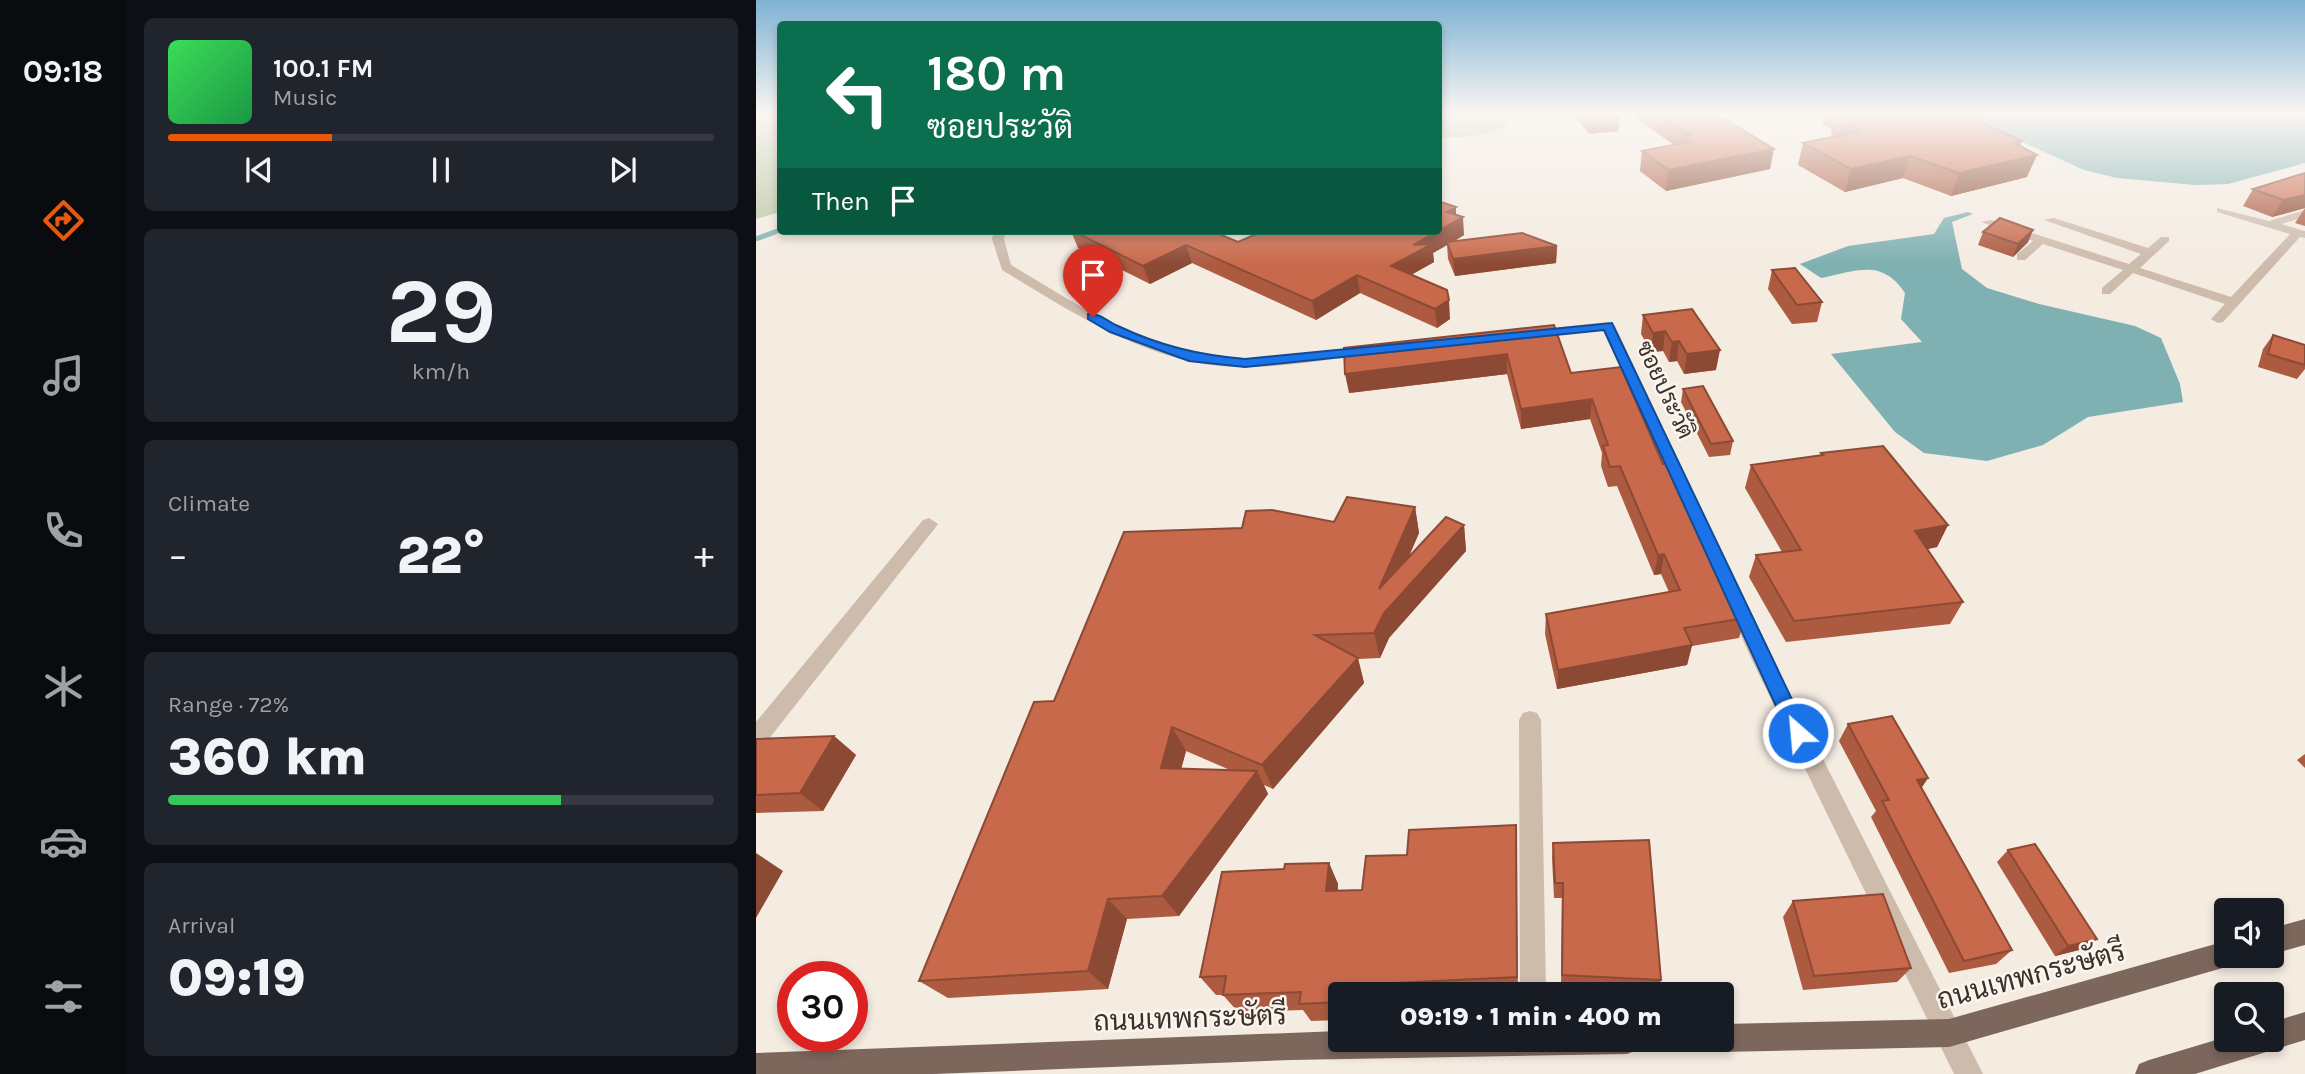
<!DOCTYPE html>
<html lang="en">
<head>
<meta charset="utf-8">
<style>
	body { margin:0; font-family:Karla,Sarabun,sans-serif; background:#20242c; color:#f1f3f6; height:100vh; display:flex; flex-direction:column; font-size:26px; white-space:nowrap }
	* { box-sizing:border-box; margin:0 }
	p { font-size:23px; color:#9ea1a6 }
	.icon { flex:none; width:38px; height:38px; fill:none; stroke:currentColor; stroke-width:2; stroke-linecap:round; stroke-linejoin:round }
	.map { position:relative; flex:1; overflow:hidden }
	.details { display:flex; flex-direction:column; gap:18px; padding:18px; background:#0d0f14; width:630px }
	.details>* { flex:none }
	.guide { position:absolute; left:21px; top:21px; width:665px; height:214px; border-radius:7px; box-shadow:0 4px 10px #0003; background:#0b6e4f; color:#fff; overflow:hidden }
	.tools { position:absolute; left:1458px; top:898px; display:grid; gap:14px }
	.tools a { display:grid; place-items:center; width:70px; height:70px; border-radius:7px; background:#171b24; box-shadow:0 4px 10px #0003; font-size:35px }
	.speed { position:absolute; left:21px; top:961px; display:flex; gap:14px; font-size:35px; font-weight:700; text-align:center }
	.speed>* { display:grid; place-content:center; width:91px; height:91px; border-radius:50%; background:#171b24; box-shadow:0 4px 10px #0003; line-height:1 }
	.speed .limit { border:10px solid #d22; background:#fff; color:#111 }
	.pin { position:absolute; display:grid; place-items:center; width:60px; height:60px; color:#fff; margin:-72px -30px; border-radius:50% 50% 50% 0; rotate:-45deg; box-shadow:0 0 7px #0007 }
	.pin .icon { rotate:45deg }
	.me { position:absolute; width:77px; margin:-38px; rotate:333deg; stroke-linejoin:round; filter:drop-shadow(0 0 5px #0008) }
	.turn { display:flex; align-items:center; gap:24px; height:147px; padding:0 35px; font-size:32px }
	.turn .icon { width:91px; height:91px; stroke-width:2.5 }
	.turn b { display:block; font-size:49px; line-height:60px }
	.then { display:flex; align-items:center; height:66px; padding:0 35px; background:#0003; gap:14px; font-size:26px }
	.big { font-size:52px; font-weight:800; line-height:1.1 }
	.details .card { flex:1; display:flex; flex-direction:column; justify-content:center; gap:10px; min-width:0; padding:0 24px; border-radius:10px; background:#20242c }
	.details .dial { align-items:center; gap:0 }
	.dial b { font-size:91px; line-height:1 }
	.song { display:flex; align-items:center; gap:21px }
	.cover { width:84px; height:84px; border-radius:10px; background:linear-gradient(135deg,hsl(130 70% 55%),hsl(140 70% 35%)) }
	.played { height:7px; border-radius:4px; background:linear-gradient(90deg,#ea580c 30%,#363941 30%) }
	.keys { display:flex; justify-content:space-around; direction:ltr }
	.heat { display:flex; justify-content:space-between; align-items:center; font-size:38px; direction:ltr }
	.charge { height:10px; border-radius:5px; background:linear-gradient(90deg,#34c759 72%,#363941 0) }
	.trip { position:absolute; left:572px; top:982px; width:406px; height:70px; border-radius:7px; background:#171b24; box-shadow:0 4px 10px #0003; font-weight:800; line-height:70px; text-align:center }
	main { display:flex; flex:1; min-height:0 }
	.menu { display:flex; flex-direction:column; width:126px; justify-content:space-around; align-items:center; background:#090b0e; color:#9ea1a6 }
	.menu .icon { width:49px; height:49px }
	.menu .selected { color:#ea580c }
	.menu b { font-size:32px; color:#f1f3f6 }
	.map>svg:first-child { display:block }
</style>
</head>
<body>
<main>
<nav class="menu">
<b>09:18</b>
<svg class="icon selected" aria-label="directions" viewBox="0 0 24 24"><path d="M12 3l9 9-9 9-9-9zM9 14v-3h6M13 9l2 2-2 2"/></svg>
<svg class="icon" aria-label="music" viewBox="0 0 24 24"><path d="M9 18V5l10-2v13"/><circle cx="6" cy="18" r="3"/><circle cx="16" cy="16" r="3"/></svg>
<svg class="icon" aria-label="phone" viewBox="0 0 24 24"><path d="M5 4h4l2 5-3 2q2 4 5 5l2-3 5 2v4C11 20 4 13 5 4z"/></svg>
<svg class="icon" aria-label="climate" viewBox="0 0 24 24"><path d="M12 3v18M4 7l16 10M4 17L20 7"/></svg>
<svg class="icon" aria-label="car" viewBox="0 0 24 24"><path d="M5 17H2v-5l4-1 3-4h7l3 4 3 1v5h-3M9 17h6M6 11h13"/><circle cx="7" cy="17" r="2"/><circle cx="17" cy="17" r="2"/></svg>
<svg class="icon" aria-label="filters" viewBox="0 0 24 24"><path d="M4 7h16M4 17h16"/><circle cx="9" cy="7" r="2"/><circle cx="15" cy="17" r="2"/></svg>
</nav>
<section class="details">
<div class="card">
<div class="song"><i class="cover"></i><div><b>100.1 FM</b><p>Music</p></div></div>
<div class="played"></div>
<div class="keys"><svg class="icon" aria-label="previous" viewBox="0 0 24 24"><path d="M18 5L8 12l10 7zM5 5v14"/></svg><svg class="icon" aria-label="pause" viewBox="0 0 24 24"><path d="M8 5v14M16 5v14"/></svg><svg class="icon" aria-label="next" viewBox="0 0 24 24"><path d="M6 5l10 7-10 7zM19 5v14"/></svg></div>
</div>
<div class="card dial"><b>29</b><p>km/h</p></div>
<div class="card"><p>Climate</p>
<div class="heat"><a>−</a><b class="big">22°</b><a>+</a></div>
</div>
<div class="card"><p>Range · 72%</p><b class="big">360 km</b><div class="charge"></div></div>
<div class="card"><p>Arrival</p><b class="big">09:19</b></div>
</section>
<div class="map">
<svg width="1549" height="1074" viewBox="0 0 1549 1074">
	<rect width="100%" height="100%" fill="#f4ebe1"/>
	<path fill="#b8c4a0" d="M16,115H24V212L0,219V120Z
		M682,115H757C747,138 710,137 689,137H683Z"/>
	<path fill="#7fb0b2" d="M1207,115H1549V163L1472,184L1439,185L1361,178L1328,170Z
		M1212,212L1217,214L1196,222L1206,269L1231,288L1283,304L1379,326L1405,338L1424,384L1427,402L1332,417L1287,445L1231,461L1168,453L1139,432L1075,354L1166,342L1145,319L1149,293C1126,258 1100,271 1065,278L1044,264L1092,246L1178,234L1188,218Z"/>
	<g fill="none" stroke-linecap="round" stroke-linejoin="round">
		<path stroke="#7fb0b2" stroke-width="5" d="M0,239L24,230"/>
		<path fill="#cdbbac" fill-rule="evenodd" d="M1461,208L1513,221L1549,210V217L1525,224L1549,231V238L1544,237L1467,322L1462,323L1455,319L1469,304L1377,273L1354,294H1346V288L1367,270L1287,244L1269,260H1261V254L1277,241L1225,222L1235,220L1373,264L1385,254L1288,220L1298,218L1392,248L1405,237H1413V241L1384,268L1475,297L1534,234L1461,212Z
			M238,231H250L248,239L255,265C318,302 385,349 459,357C509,363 560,352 609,347L616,351L609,355C567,360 524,368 481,367C394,365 318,313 246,270L236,239Z
			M852,322L859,326L1015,657L1227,1074H1198L995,658L847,330L776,338L769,334L776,330Z
			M173,518L182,524L179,528L8,745L0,748V722L167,520Z
			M774,711L781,713L785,720L790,994H764L763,720L767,713Z"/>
		<path fill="#7d675c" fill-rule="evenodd" d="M1549,919V945L1516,954V928Z
			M1470,941V956H1482L1479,963L1470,967L1193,1047L966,1052L956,1048L953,1040H966V1024L1193,1019Z
			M1549,1012V1040L1439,1074H1379L1383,1064L1393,1060L1470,1037V1040H1516V1022Z
			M584,1031V1040H885L881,1050L871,1054L534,1060L178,1074H0V1053Z"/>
	</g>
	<path fill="#ac5a40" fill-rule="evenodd" d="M818,115H864L862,131L833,134Z
		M879,115H962L1014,169L910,191L884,171L886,151L918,145L879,117Z
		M1068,115H1210L1264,146L1271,177L1195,196L1147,178L1089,192L1042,165L1047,143L1079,137L1075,134L1076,129L1066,124Z
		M1549,173V226L1539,223L1549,208L1516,217L1487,206L1497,189Z
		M700,207V215L708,235L698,241L801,246L800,263L699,276L692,259L691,245L677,253L678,262L655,275L694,319L681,328L604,293L560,320L436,263L394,284L322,248L315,231H456L482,242Z
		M1277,230L1272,242L1257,257L1222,245L1227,232Z
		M1016,270L1066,302L1061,322L1036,324L1012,289Z
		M936,309L960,370L928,374L921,361L913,362L907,351L895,352L885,334L887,315Z
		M798,325L815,373L907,464L989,618L983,638L936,646L931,665L801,689L789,634L790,614L913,592L905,574L898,575L861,486L852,487L845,466L846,453L834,419L765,429L751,374L593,393Z
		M1517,335L1549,345V369L1541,379L1502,367L1507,349Z
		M927,389L977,441L974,455L953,457L925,402Z
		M1065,453L1192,525L1181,547L1171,549L1207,602L1194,624L1030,642L993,577L1000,555L1026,552L989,488L995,465L1064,456Z
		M659,507L663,533L652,557L708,525L710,551L633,638L624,658L602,659L608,683L517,789L508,785L512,794L423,916L371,919L352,989L192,998L163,981L298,701L486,528L578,522ZM430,751L474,770L425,769Z
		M1092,724L1172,778L1165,788L1256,950L1240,964L1193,973L1115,817L1120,811L1083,741Z
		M78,736L100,755L67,811L0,813V739Z
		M1549,754V768L1541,760Z
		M760,825L762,994H584V1020L555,1021L547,1010L482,1012L467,995H460L444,977L528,869L573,863L582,884V891L606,890L651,855Z
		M797,843L905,980L901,992L805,988L806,898H798L796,858Z
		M1252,850L1341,939L1327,949L1299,956L1241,862Z
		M1037,901L1155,968L1141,982L1047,990L1027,917Z"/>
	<path fill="#8c4a34" d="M834,115H864L862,131L833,134Z
		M1266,141L1259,160L1281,155L1271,177L1195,196L1203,173L1258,143Z
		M1018,149L1014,169L910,191L912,170Z
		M1154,156L1147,178L1089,192L1095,169Z
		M1549,195V208L1516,217L1527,200Z
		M700,207V221L707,217L708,235L692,245L691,242V245L677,253L678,262L637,285L635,266L691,212Z
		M1277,230L1272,242L1257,257L1262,244Z
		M430,245L436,263L394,284L387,266Z
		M801,246L800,263L699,276L697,259Z
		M601,275L604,293L560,320L556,301Z
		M693,300L694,319L681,328L679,309Z
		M909,331L907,351L895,352L897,333Z
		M923,341L921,361L913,362L916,342Z
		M964,350L960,370L928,374L931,354Z
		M751,354V374L593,393L589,374Z
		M836,399L834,419L765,429V409Z
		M659,507L663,533L630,611L708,525L710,551L633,638L624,658L618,633L623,589Z
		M1192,525L1181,547L1148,554L1159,531Z
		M908,554L905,574L898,575L902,555Z
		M936,645L931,665L801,689L802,670Z
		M602,658L608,683L517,789L506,765Z
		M416,727L430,751L419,792L405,768Z
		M78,736L100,755L67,811L44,793Z
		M501,771L512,794L423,916L406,896Z
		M1172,778L1161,795V780Z
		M0,853L27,871L0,918Z
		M573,863L582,884L579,912L570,891Z
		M352,899L371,919L352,989L332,971Z
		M1341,939L1327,949L1299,956L1312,946Z
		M640,983L645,994H640Z"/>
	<path fill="#c8694b" stroke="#8c4a34" stroke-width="2" d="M905,115H962L1018,149L912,170L886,151L933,142L925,137L935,135Z
		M1084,115H1210L1266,141L1258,143L1281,155L1203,173L1154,156L1095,169L1047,143L1106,131L1092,124L1099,123Z
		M1549,173V195L1527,200L1497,189Z
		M682,201L700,207L691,212L707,217L657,245L676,244L635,266L691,290L693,300L679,309L601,275L556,301L430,245L387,266L317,231H456L482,242L507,231H682Z
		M1244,218L1277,230L1262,244L1227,232Z
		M766,233L801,246L697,259L691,242Z
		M1039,268L1066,302L1041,305L1016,270Z
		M936,309L964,350L931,354L923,341L916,342L909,331L897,333L887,315Z
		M798,325L815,373L865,367L907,464L911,463L989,618L928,628L936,645L802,670L790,614L924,590L908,554L902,555L864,466L854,467L847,446L852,445L836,399L765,409L751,354L589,374L588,348Z
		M1517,335L1549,345V365L1512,354Z
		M947,386L977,441L955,444L927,389Z
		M1127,446L1192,525L1159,531L1207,602L1038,621L1000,555L1045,550L995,465L1067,455L1065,453Z
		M591,497L659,507L623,589L690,517L708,525L628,613L618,633L559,635L602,658L506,765L416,727L405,768L501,771L406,896L352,899L332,971L163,981L278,702L298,701L368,532L486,528L490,511L516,510L578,522Z
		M1136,716L1172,778L1161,780L1256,950L1208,961L1126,801L1133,800L1092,724Z
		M78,736L44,793L0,795V739Z
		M760,825L761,977L640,983V994H584V1002L543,1004L545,992L467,995L470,976L444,977L466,872L528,869L529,864L573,863L570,891L606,890L610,856L651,855L653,830Z
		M893,840L905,980L806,975L807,883H799L797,843Z
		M1279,844L1341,939L1312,946L1252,850Z
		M1127,894L1155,968L1058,976L1037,901Z"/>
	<linearGradient id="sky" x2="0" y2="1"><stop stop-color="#7eb2d2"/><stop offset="0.43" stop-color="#faf6f2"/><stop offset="1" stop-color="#faf6f2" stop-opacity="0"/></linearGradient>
	<rect width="1549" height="265" fill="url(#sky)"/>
	<path fill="#1a73e8" stroke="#114b97" stroke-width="2" d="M332,314C344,313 352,322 362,326C404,346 443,355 489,359L856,323L1052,733L1049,739L1042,741L1035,739L848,330L489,367L433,361L354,332L332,319Z"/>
	<g text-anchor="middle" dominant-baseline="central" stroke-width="5" stroke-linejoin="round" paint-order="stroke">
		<g font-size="23" fill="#3b302b" stroke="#fbf5ee">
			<text transform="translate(909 390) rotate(65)">ซอยประวัติ</text>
		</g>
		<g font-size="28" fill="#3b302b" stroke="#fbf5ee">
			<text transform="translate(1275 975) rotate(-15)">ถนนเทพกระษัตรี</text>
			<text transform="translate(434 1018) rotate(-2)">ถนนเทพกระษัตรี</text>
		</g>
	</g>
</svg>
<div class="tools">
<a><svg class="icon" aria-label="sound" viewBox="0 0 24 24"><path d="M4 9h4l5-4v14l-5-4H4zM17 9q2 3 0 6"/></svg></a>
<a><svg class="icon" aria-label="search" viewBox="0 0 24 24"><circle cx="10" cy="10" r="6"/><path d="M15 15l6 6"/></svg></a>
</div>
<div class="speed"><div class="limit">30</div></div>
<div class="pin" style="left:337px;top:317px;background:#d93025"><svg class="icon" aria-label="arrive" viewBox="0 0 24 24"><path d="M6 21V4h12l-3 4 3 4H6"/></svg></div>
<svg class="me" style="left:1042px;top:733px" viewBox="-20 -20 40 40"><circle r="17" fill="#1a73e8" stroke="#fff" stroke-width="3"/><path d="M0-11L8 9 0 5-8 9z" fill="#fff"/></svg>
<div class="trip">09:19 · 1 min · 400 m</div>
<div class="guide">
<div class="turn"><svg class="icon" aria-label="left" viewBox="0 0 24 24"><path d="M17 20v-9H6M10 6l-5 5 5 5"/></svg><div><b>180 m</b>ซอยประวัติ</div></div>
<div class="then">Then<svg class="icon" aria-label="arrive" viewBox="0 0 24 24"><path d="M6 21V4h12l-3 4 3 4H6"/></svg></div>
</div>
</div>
</main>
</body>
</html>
